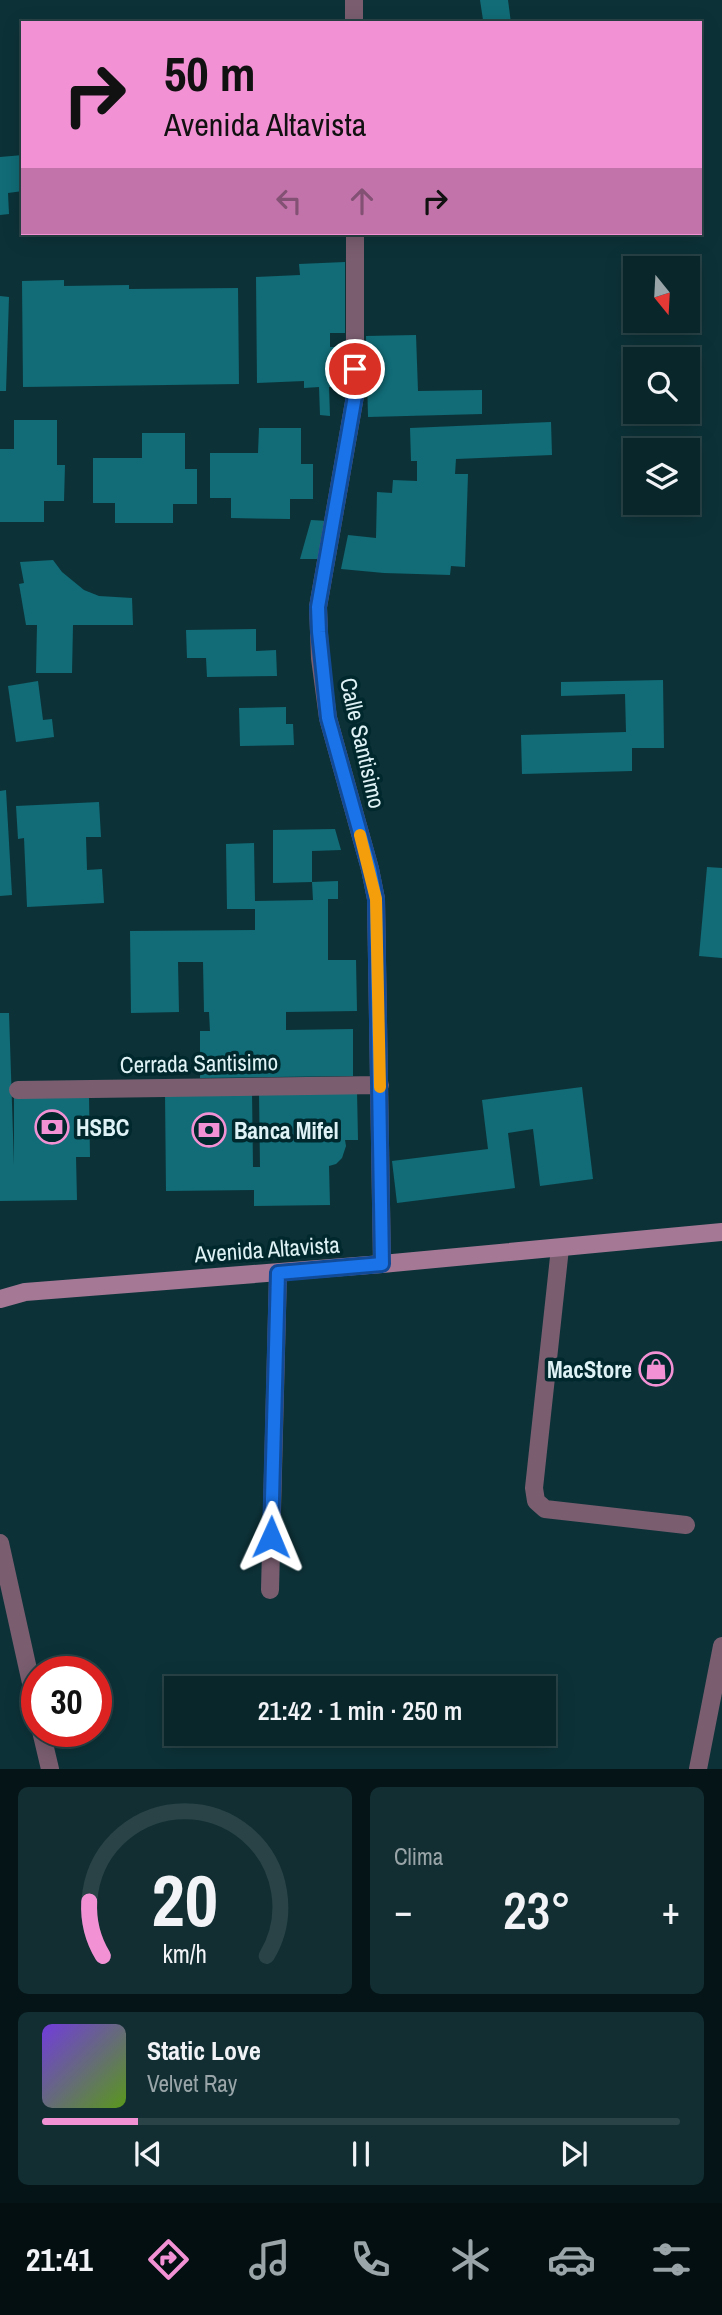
<!DOCTYPE html>
<html lang="es">
<head>
<meta charset="utf-8">
<style>
	body { margin:0; font-family:"Archivo Narrow",sans-serif; background:#122e32; color:#f1f3f6; height:100vh; display:flex; flex-direction:column; font-size:26px; white-space:nowrap }
	* { box-sizing:border-box; margin:0 }
	p { font-size:23px; color:#99a5a8 }
	.icon { flex:none; width:38px; height:38px; fill:none; stroke:currentColor; stroke-width:2; stroke-linecap:round; stroke-linejoin:round }
	.map { position:relative; height:1769px; overflow:hidden }
	.sheet { display:flex; flex-direction:column; gap:18px; padding:18px; background:#051517; flex:1 }
	.sheet>* { flex:none }
	.hud { position:absolute; left:21px; top:21px; width:681px; height:214px; border-radius:0px; box-shadow:0 4px 18px #0003,0 0 0 2px #294347; background:#f391d5; color:#111; overflow:hidden }
	.needle { width:46px; rotate:162deg }
	.buttons { position:absolute; left:623px; top:256px; display:grid; gap:14px }
	.buttons a { display:grid; place-items:center; width:77px; height:77px; border-radius:0px; background:#09262a; box-shadow:0 4px 18px #0003,0 0 0 2px #294347; font-size:35px }
	.speed { position:absolute; left:21px; top:1656px; display:flex; gap:14px; font-size:35px; font-weight:700; text-align:center }
	.speed>* { display:grid; place-content:center; width:91px; height:91px; border-radius:50%; background:#09262a; box-shadow:0 4px 18px #0003,0 0 0 2px #294347; line-height:1 }
	.speed .limit { border:10px solid #d22; background:#fff; color:#111 }
	.pin { position:absolute; display:grid; place-items:center; width:60px; height:60px; color:#fff; margin:-30px; border:4px solid #fff; border-radius:50%; box-shadow:0 2px 7px #0007 }
	.me { position:absolute; width:77px; margin:-38px; rotate:1deg; stroke-linejoin:round; filter:drop-shadow(0 0 5px #0008) }
	.turn { display:flex; align-items:center; gap:24px; height:147px; padding:0 28px; font-size:32px }
	.turn .icon { width:91px; height:91px; stroke-width:2.5 }
	.turn b { display:block; font-size:49px; line-height:60px }
	.lanes { display:flex; align-items:center; height:66px; padding:0 28px; background:#0003; justify-content:center; gap:35px; direction:ltr }
	.lanes .off { opacity:.35 }
	.big { font-size:52px; font-weight:600; line-height:1.1 }
	.sheet .tile { flex:1; display:flex; flex-direction:column; justify-content:center; gap:10px; min-width:0; padding:0 24px; border-radius:10px; background:#122e32 }
	.sheet .dial { align-items:center; gap:0 }
	.dial svg { height:182px; overflow:visible; fill:none; stroke:#294347; stroke-width:7; stroke-linecap:round; text-anchor:middle }
	.dial text { fill:#f1f3f6; stroke:none }
	.song { display:flex; align-items:center; gap:21px }
	.cover { width:84px; height:84px; border-radius:10px; background:linear-gradient(135deg,hsl(260 70% 55%),hsl(90 70% 35%)) }
	.played { height:7px; border-radius:4px; background:linear-gradient(90deg,#f391d5 15%,#294347 15%) }
	.keys { display:flex; justify-content:space-around; direction:ltr }
	.heat { display:flex; justify-content:space-between; align-items:center; font-size:38px; direction:ltr }
	.sheet .tiles { flex:1; display:grid; gap:18px; grid-template-columns:1fr 1fr }
	.tile:last-child { grid-column:span 2 }
	.trip { position:absolute; left:164px; top:1676px; width:392px; height:70px; border-radius:0px; background:#09262a; box-shadow:0 4px 18px #0003,0 0 0 2px #294347; font-weight:600; line-height:70px; text-align:center }
	.tab-bar { display:flex; height:112px; justify-content:space-around; align-items:center; background:#040f11; color:#99a5a8 }
	.tab-bar .icon { width:49px; height:49px }
	.tab-bar .current { color:#f391d5 }
	.tab-bar b { font-size:32px; color:#f1f3f6 }
	.map>svg:first-child { display:block }
</style>
</head>
<body>
<div class="map">
<svg width="722" height="1769" viewBox="0 0 722 1769">
	<rect width="100%" height="100%" fill="#0c3238"/>
	<path fill="#116c77" d="M480,0H508L511,23H475L483,20Z
		M23,155V191L8,193L9,214L0,215V157Z
		M345,262V333H330V347H342L343,386L329,387L330,416L320,415L319,387L304,388V381L257,383L256,277L300,275L299,264Z
		M64,280V286L129,285V289L238,288L239,384L23,387L22,281Z
		M0,296L9,297L6,391H0Z
		M416,335L418,391L482,390V414L368,417L366,336Z
		M14,420H57V465H65L64,501H44V522H0V449H14Z
		M551,422L552,455L456,459L455,474H468L465,567L451,566L450,575L384,573L341,569L348,535L376,538L377,492L392,493L393,480L417,481V461H411L410,428Z
		M259,428H301V464H313V499H290V519L231,518V498H210V453H258Z
		M142,433H185V469H197V504H173V523H115V503H93V458H142Z
		M311,520L328,521L318,559H300Z
		M53,560L62,572L84,590L99,596L132,598L133,625H73L72,673H36L37,625H26L19,584L24,583L20,562Z
		M256,629V651L276,650L277,676L207,677L206,658H187L186,630Z
		M663,680L664,748H632V771L522,774L521,735L626,732L625,694L561,696V682Z
		M38,681L43,720L52,719L54,737L16,742L8,686Z
		M286,707V724H293L294,745L240,746L239,708Z
		M6,790L12,895L0,896V791Z
		M99,802L101,837H86L87,870L102,869L104,903L27,907L24,838L18,839L16,806Z
		M335,829L341,850L312,851V882L338,881V899H328V960H356L357,1011L286,1012V1030L353,1029V1076L200,1078V1031H210L209,1012H204L203,962H178L179,1012L131,1013L130,931L255,930V909H227L226,844L254,843L255,901L313,900L312,882L273,883V830Z
		M707,867L722,868V958L699,956Z
		M0,1013H9L14,1165V1097L89,1096L90,1157H76L77,1200L0,1201Z
		M582,1087L593,1179L540,1186L533,1129L508,1133L515,1188L397,1203L392,1161L488,1149L482,1100Z
		M357,1091L358,1140H345L346,1146L342,1158L336,1164L329,1166L330,1205L254,1206V1190L166,1191L165,1093L252,1092L253,1167H260L259,1092Z"/>
	<g fill="none" stroke-linecap="round" stroke-linejoin="round">
		<path stroke="#7a5e70" stroke-width="18" d="M354,0V23
			M355,233V396L318,607L320,658L328,718L370,869L376,899L382,1264
			M18,1090L380,1085
			M560,1248L534,1488L536,1501L545,1509L686,1525
			M0,1543L37,1710
			M270,1590L278,1273
			M41,1731L50,1769
			M698,1769L722,1646"/>
		<path stroke="#a57996" stroke-width="18" d="M0,1299L25,1292L382,1264L722,1232"/>
	</g>
	<g fill="none" stroke-linecap="round" stroke-linejoin="round">
		<defs>
			<path id="route" d="M271,1537L278,1273L382,1264L376,899L370,869L328,718L319,632L318,607L355,396V369"/>
		</defs>
		<use href="#route" stroke="#114b97" stroke-width="18"/>
		<use href="#route" stroke="#1a73e8" stroke-width="12"/>
		<path stroke="#f59e0b" stroke-width="12" d="M360,835L376,899L380,1087"/>
	</g>
	<defs>
		<symbol id="bank-ring" viewBox="-11 -11 22 22"><circle r="9.5" fill="#01282d" stroke="#f391d5" stroke-width="1.5"/><path d="M-6-4H6V4H-6ZM0-2.3a2.3 2.3 0 1 0 0 4.6a2.3 2.3 0 1 0 0-4.6Z" fill="#f391d5"/></symbol>
		<symbol id="shop-ring" viewBox="-11 -11 22 22"><circle r="9.5" fill="#01282d" stroke="#f391d5" stroke-width="1.5"/><path d="M-5-2.5h2.3a2.7 3.5 0 0 1 5.4 0H5L5.5 6h-11ZM-1.5-2.5h3a1.5 2.3 0 0 0-3 0Z" fill="#f391d5"/></symbol>
	</defs>
	<g fill-rule="evenodd">
		<use href="#bank-ring" x="33" y="1108" width="38" height="38"/>
		<use href="#bank-ring" x="190" y="1111" width="38" height="38"/>
		<use href="#shop-ring" x="637" y="1350" width="38" height="38"/>
	</g>
	<g text-anchor="middle" dominant-baseline="central" stroke-width="7" stroke-linejoin="round" paint-order="stroke">
		<g font-size="23" fill="#dff3f6" stroke="#01282d">
			<text transform="translate(363 743) rotate(77)">Calle Santisimo</text>
			<text transform="translate(199 1063) rotate(-1)">Cerrada Santisimo</text>
			<text transform="translate(267 1249) rotate(-4)">Avenida Altavista</text>
		</g>
		<g font-size="23" font-weight="bold" fill="#dff3f6" stroke="#01282d" text-anchor="start">
			<text x="76" y="1127">HSBC</text>
			<text x="234" y="1130">Banca Mifel</text>
			<text x="632" y="1369" text-anchor="end">MacStore</text>
		</g>
	</g>
</svg>
<div class="buttons">
<a><svg class="needle" viewBox="-14 -14 28 28"><path d="M0-13l5 13h-10z" fill="#e53935"/><path d="M0 13l5-13h-10z" fill="#99a5a8"/></svg></a>
<a><svg class="icon" aria-label="search" viewBox="0 0 24 24"><circle cx="10" cy="10" r="6"/><path d="M15 15l6 6"/></svg></a>
<a><svg class="icon" aria-label="layers" viewBox="0 0 24 24"><path d="M12 4l9 5-9 5-9-5zM3 14l9 5 9-5"/></svg></a>
</div>
<div class="speed"><div class="limit">30</div></div>
<div class="pin" style="left:355px;top:369px;background:#d93025"><svg class="icon" aria-label="arrive" viewBox="0 0 24 24"><path d="M6 21V4h12l-3 4 3 4H6"/></svg></div>
<svg class="me" style="left:271px;top:1537px" viewBox="-20 -20 40 40"><path d="M0-17L14 15 0 8-14 15z" fill="#1a73e8" stroke="#fff" stroke-width="4"/></svg>
<div class="trip">21:42 · 1 min · 250 m</div>
<div class="hud">
<div class="turn"><svg class="icon" aria-label="right" viewBox="0 0 24 24"><path d="M7 20v-9h11M14 6l5 5-5 5"/></svg><div><b>50 m</b>Avenida Altavista</div></div>
<div class="lanes"><svg class="icon off" aria-label="left" viewBox="0 0 24 24"><path d="M17 20v-9H6M10 6l-5 5 5 5"/></svg><svg class="icon off" aria-label="ahead" viewBox="0 0 24 24"><path d="M12 20V5M6 11l6-6 6 6"/></svg><svg class="icon" aria-label="right" viewBox="0 0 24 24"><path d="M7 20v-9h11M14 6l5 5-5 5"/></svg></div>
</div>
</div>
<section class="sheet">
<div class="tiles">
<div class="tile dial"><svg viewBox="0 0 100 80">
<path d="M14 69A42 42 0 1 1 86 69"/>
<path d="M14 69A42 42 0 0 1 8 45" stroke="#f391d5"/>
<text x="50" y="56" font-size="32" font-weight="700">20</text>
<text x="50" y="72" font-size="11">km/h</text>
</svg></div>
<div class="tile"><p>Clima</p>
<div class="heat"><a>−</a><b class="big">23°</b><a>+</a></div>
</div>
<div class="tile">
<div class="song"><i class="cover"></i><div><b>Static Love</b><p>Velvet Ray</p></div></div>
<div class="played"></div>
<div class="keys"><svg class="icon" aria-label="previous" viewBox="0 0 24 24"><path d="M18 5L8 12l10 7zM5 5v14"/></svg><svg class="icon" aria-label="pause" viewBox="0 0 24 24"><path d="M8 5v14M16 5v14"/></svg><svg class="icon" aria-label="next" viewBox="0 0 24 24"><path d="M6 5l10 7-10 7zM19 5v14"/></svg></div>
</div>
</div>
</section>
<nav class="tab-bar">
<b>21:41</b>
<svg class="icon current" aria-label="directions" viewBox="0 0 24 24"><path d="M12 3l9 9-9 9-9-9zM9 14v-3h6M13 9l2 2-2 2"/></svg>
<svg class="icon" aria-label="music" viewBox="0 0 24 24"><path d="M9 18V5l10-2v13"/><circle cx="6" cy="18" r="3"/><circle cx="16" cy="16" r="3"/></svg>
<svg class="icon" aria-label="phone" viewBox="0 0 24 24"><path d="M5 4h4l2 5-3 2q2 4 5 5l2-3 5 2v4C11 20 4 13 5 4z"/></svg>
<svg class="icon" aria-label="climate" viewBox="0 0 24 24"><path d="M12 3v18M4 7l16 10M4 17L20 7"/></svg>
<svg class="icon" aria-label="car" viewBox="0 0 24 24"><path d="M5 17H2v-5l4-1 3-4h7l3 4 3 1v5h-3M9 17h6M6 11h13"/><circle cx="7" cy="17" r="2"/><circle cx="17" cy="17" r="2"/></svg>
<svg class="icon" aria-label="filters" viewBox="0 0 24 24"><path d="M4 7h16M4 17h16"/><circle cx="9" cy="7" r="2"/><circle cx="15" cy="17" r="2"/></svg>
</nav>
</body>
</html>
